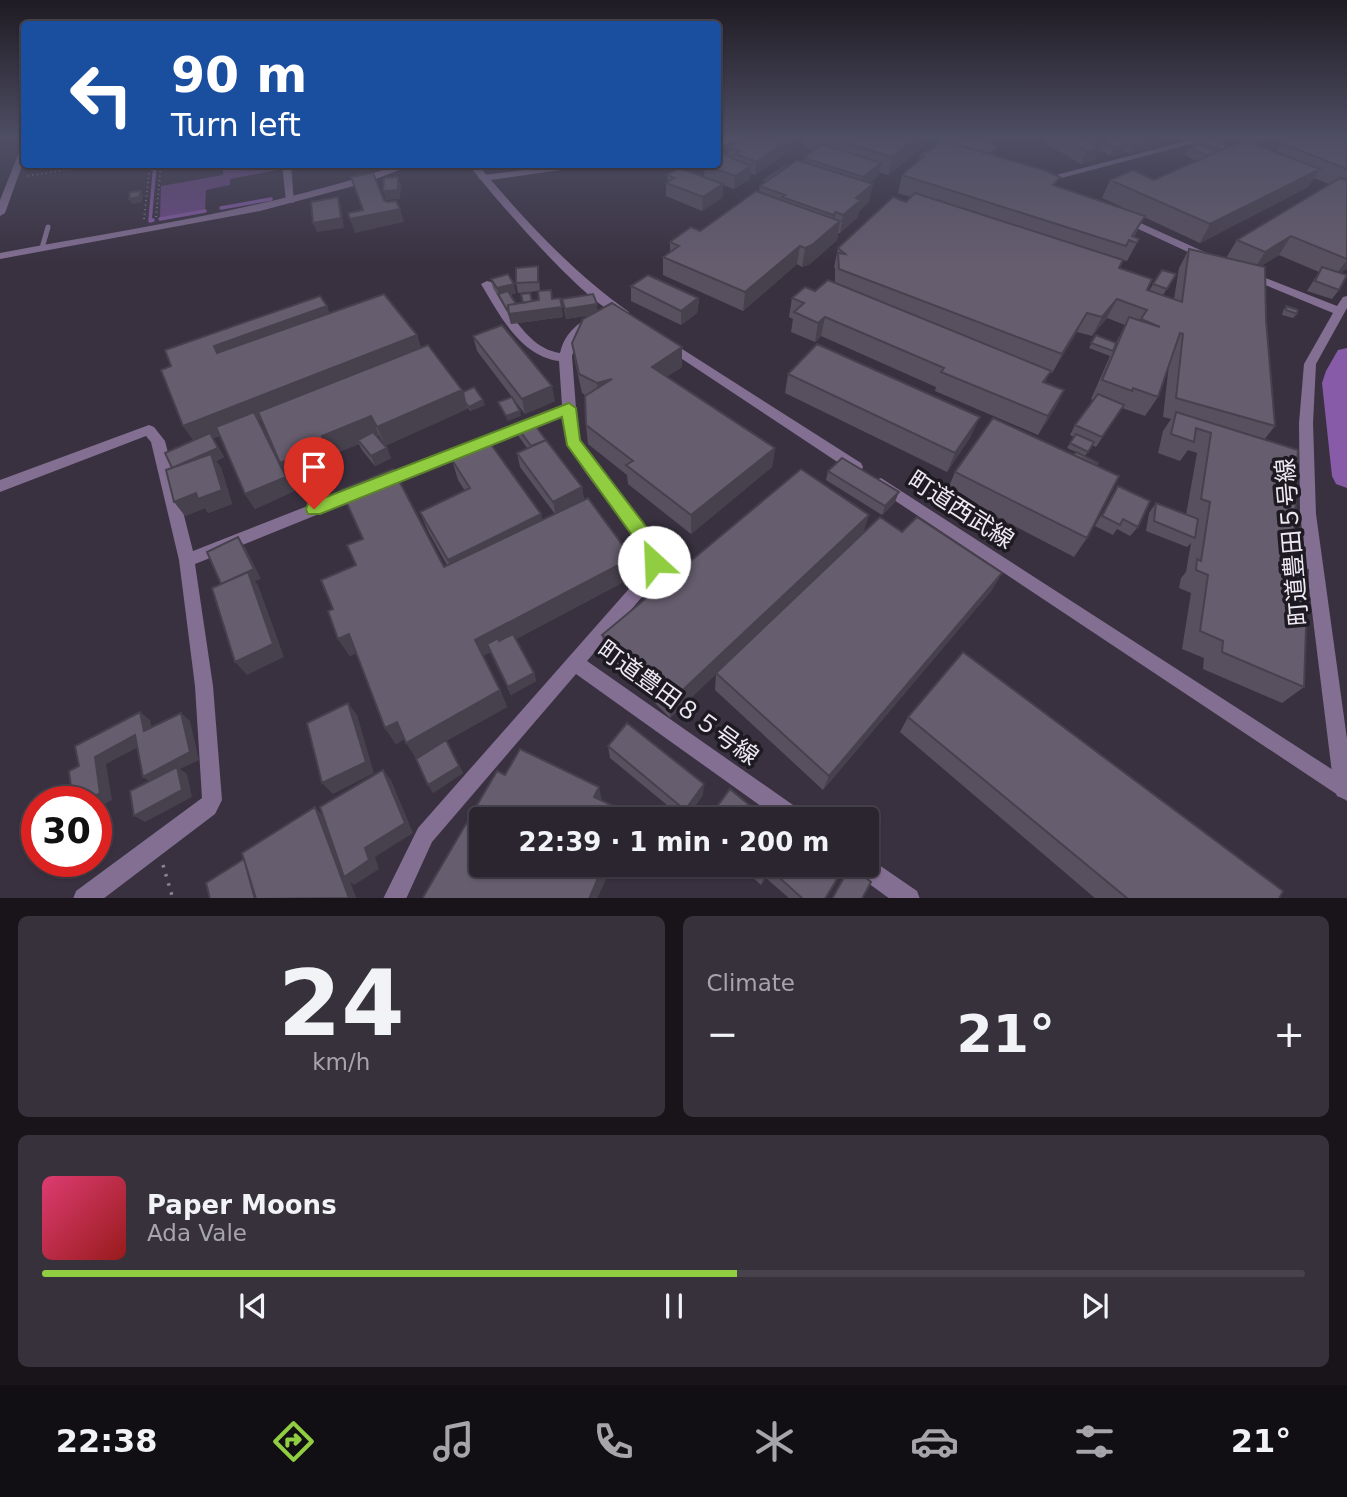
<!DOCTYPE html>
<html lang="en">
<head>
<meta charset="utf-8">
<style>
	body { margin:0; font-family:"DejaVu Sans","Noto Sans JP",sans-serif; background:#37313c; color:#f1f3f6; height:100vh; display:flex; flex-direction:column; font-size:26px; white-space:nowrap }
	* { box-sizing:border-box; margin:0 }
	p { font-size:23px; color:#a6a5ab }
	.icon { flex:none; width:38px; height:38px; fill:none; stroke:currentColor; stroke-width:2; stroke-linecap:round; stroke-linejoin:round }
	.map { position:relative; height:898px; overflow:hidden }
	.side { display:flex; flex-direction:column; gap:18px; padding:18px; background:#18141a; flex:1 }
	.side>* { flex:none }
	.hud { position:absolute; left:21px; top:21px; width:700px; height:147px; border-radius:7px; box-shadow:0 2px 5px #0004,0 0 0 2px #47424c; background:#1a4fa0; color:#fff; overflow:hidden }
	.speed { position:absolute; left:21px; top:786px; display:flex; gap:14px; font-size:35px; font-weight:700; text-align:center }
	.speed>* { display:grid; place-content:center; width:91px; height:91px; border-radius:50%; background:#2b2530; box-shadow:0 2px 5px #0004,0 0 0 2px #47424c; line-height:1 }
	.speed .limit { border:10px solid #d22; background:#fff; color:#111 }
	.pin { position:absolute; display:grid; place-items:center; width:60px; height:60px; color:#fff; margin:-72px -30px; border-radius:50% 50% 50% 0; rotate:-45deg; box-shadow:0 0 7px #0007 }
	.pin .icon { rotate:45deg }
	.me { position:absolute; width:77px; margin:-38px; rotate:335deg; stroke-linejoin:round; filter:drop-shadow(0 0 5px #0008) }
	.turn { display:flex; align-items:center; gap:24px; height:147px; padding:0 35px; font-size:32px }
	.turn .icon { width:91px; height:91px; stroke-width:2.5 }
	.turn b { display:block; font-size:49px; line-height:60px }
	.big { font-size:52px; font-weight:600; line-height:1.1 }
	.side .card { flex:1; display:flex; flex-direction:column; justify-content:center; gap:10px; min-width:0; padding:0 24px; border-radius:10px; background:#37313c }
	.side .dial { align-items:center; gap:0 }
	.dial b { font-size:91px; line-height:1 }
	.song { display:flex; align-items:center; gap:21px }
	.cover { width:84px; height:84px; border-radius:10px; background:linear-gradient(135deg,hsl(340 70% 55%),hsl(0 70% 35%)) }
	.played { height:7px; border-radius:4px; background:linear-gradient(90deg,#90cd41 55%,#47424c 55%) }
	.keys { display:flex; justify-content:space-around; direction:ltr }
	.heat { display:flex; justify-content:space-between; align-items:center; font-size:38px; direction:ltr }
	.side .tiles { flex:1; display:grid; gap:18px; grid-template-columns:1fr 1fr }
	.card:last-child { grid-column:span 2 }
	.trip { position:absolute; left:469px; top:807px; width:410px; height:70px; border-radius:7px; background:#2b2530; box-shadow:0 2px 5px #0004,0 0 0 2px #47424c; font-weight:600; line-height:70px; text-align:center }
	.tabs { display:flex; height:112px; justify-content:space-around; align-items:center; background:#110f13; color:#a6a5ab }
	.tabs .icon { width:49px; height:49px }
	.tabs .active { color:#90cd41 }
	.tabs b { font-size:32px; color:#f1f3f6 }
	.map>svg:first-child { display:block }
</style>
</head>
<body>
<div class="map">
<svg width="1347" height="899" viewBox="0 0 1347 899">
	<rect width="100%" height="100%" fill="#393140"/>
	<path fill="#6e4987" d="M223,165H282L283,169L230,179V185L206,190L205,210L160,218L161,186L223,175Z"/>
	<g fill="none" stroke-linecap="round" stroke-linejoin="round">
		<path stroke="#885ba8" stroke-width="3.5" d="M221,208L271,199
			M160,219L205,211
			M153,220L150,221L155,164"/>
		<path fill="#885ba8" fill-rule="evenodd" d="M1347,348V488L1336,484L1332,476L1322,383L1326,371L1338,350Z"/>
		<path stroke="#8a8390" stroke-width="2" stroke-dasharray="1 3.5" stroke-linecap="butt" d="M28,176L101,164
			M156,217L161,164
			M144,219L150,164"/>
		<path stroke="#8a8390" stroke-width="3.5" stroke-dasharray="2.5 7" stroke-linecap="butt" d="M163,865L173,899"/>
		<path stroke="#836f92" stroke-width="5" d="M42,248L48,227"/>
		<path fill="#836f92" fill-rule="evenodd" d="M730,138H746L718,146V142Z
			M1198,138H1214L1042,183L1037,180Z
			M24,147V160L5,213L0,216V200L20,150Z
			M282,164H291L294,203L286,201Z
			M572,164H603L483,181L478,178L483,175Z
			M1125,216L1209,254L1210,256L1205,259L1201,258L1121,221L1120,219Z
			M1250,272L1337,306L1343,297L1347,296V308L1316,364L1313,423L1316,514L1347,739V798L1344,799L1337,796L1334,789L1300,514L1299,423L1304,364L1333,313L1246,277V273Z
			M487,281L491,282C507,307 527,349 560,353C564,335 576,323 593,316L599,320L578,337L572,356L578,434L586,451L650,532L660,551L662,563L654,583L587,661L803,812L806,819H779L576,674L432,842L406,899H383L418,828L642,574C647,561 645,552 639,540C613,503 565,462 563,416L385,487H375L373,483L375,479L562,405L559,361C520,356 499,314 481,284Z
			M149,425L154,427L165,441L193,551L356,487H366L368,491L366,495L195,564L213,686L222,800L215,814L103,899H73L76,891L202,798L195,686L179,560L151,442L146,436L0,492V480Z
			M866,856L917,891L920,899H890L853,872L851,864H866Z"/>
		<path fill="#836f92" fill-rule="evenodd" d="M401,164H415L365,183L260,211L0,259V253C135,228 271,209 401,164Z
			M468,164H477C524,219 571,271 629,312V318C599,322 489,191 468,164Z
			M668,340L861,463L863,467L861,471H851L664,347L662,344Z
			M881,478L1347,779V801L876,488L874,484L876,480Z"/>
	</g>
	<path fill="#58505f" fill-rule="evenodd" d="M805,138H933L888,175L879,172L878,176L870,183L869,202L859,211L857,218L840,233H838L837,240L810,264L802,267L797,264L743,311L663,275V257L670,252V242L700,231L759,192L760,186L764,183V180L788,166L804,162V158L813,151L804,148Z
		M1046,138H1183L1129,154L1125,151L1124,153L1110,156L1099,150L1094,160L1081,164L1045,143ZM1102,142L1099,147L1093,144Z
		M1234,138H1272L1258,145L1276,152L1281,143L1347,138V269L1340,273L1339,290L1332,299L1307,291L1319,272L1279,255L1261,266L1275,426L1264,440L1293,564L1304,687L1282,703L1203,669L1204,658L1182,649L1191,593L1179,588L1181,578L1186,572L1191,543L1187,547L1146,531L1149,513L1156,503L1186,515L1197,453L1188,450L1180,461L1158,453L1163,431L1171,419L1163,417L1169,364L1158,397L1145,416L1122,408L1096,447L1092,445L1085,456L1097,465L1087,538L1074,557L947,491L955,472L1074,455L1076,452L1067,448L1074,437L1070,435L1075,425L1093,400L1091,399L1110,356L1089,348L1096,335L1116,343L1125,325L1107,318L1092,336L1077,332L1052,373L1050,372L1045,382L1064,390L1054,410L1038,435L935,391L936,387L821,336L815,342L791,332L793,319L789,317L792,298L815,291L835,283V268L834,267L838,248L906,202L911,197L898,193L902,175L919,160L920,154L998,146L994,156L1056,186L1133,212L1102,198L1110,180H1154L1196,161L1185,155L1194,139L1230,146L1241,141ZM1314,178L1329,184L1237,240L1226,258L1189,249L1179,268L1174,299L1163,295L1176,274L1162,270L1149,291L1119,268L1123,260L1127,261L1139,239L1134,237L1144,217L1200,243L1308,187Z
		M729,148L792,149L755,175L750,173V179L734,189L723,185L722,198L702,211L666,196V183L668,182L667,175L704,177L705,165L728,156Z
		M538,266L540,291L552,299L563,317L511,324L509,315L493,288L491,279L516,293L510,295L516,304L539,300L538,291L518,293L516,283Z
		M631,286L699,299L697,313L681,325L631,301Z
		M562,299L597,304V311L682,347V367L667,376L775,448L772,467L691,534L628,484L627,475L588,444L586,425L585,395L582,393L575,362L572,343L590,315L566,319Z
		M1286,306L1297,314L1293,318L1282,315L1283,311Z
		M330,313L417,335L421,348L463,392L485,405L470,411L467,407V409L385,446L379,435L377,436L391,458L375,466L362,450L359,444L331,455L335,463L291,482L282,465L294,491L255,509L245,494L220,436L213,438L224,457L216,461L221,468L232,504L208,513L205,508L185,516L173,468L193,441ZM261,419L278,458L259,420Z
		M473,336L555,401L525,414L477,351Z
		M788,374L971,436L947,472L785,393Z
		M515,424L548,443L582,487L584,500L632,558L633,577L516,639L534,673L536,681L511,695L490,652L483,656L500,690L507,707L446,741L463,773L433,793L440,744L416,758L404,739L396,744L385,728L356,653L350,656L338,639L447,565L428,531L420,512L465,491L458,480L452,460L542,520L555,514L520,467L517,453L527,448L517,434Z
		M828,471L895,502L882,515L826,480Z
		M1118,486L1138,527L1130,536L1117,529L1113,535L1095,526Z
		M863,532H902L1002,573L991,591L823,790L715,690L716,674L670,718L604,652L602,635Z
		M908,717L1279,899H1096L900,732Z
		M608,746L703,795L685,819H684L610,758Z
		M738,864H846L825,899H790L767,879L770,872L761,885Z"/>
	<path fill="#47414d" d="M791,138H794L792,149L755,175L756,162Z
		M916,138H933L888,175L892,157Z
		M1077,138H1115L1080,147Z
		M1144,138H1183L1129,154L1135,141Z
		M1260,138H1272L1255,146Z
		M1128,144L1124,153L1110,156L1114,147Z
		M998,146L993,159L989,154Z
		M1100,147L1094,160L1081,164L1087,151Z
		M881,163L878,176L861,191L863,177Z
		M751,166L750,179L734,189L735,176Z
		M1320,169L1308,187L1200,243L1210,224Z
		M398,177L401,186L400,199L386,200L383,191Z
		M723,184L722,198L702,211L703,197Z
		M873,184L869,202L859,211L857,218L840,233L843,215L856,198Z
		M141,191L143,195L142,202L132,204L129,199Z
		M338,197L341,206L344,228L317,232L313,223Z
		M400,209L404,222L355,233L350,219Z
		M836,212L833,227L840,221L837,240L810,264L802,267L805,248L830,230L833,215Z
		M1291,236L1279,255L1253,271L1265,252Z
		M800,246L797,264L743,311L745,292Z
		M1347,260V269L1333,278Z
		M514,284L516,293L500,298L497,288Z
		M698,298L699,299V304L698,305L697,313L681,325V311Z
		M1117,299L1107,318L1092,336L1102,317Z
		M597,304L598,314L566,319L565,309Z
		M327,306L334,325L225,365L214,346Z
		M562,307L563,317L511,324L507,310Z
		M1087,313L1077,332L1052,373L1062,354Z
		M825,317L821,336L815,342L818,323Z
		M417,335L423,354L259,420L280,463L326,444L335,463L291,482L282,465L294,491L255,509L245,494L258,420L213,438L224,457L216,461L221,468L232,504L208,513L205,508L185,516L174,502L172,468L196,445L183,426Z
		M682,347V367L653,386L652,367Z
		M612,379L599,402L597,383Z
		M552,386L555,401L525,414L522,399Z
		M462,390L467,409L385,446L377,427Z
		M1064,390L1054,410L1038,435L1048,416Z
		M483,400L485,405L470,411L469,407Z
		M520,411L521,416L507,421L506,416Z
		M371,416L379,435L360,443L358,440L359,444L331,455L322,436Z
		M980,417L971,436L947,472L955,453Z
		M387,448L391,458L375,466L371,456Z
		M775,448L772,467L691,534V515Z
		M582,487L584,502L556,516L553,502Z
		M899,492L895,502L882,515L885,506Z
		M541,514L545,533L455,579L448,560Z
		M869,515L863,534L670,718V702Z
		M238,537L245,547L261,579L255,581L258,585L284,657L247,675L235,662Z
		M632,558L633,577L491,652L487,644L490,652L482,657L475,640Z
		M1002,573L991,591L823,790L829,776Z
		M349,634L360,651L350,656L338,639Z
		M534,673L536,681L511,695L508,687Z
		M500,690L507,707L446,741L463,773L433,793L428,785L446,741L416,758L406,743Z
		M348,703L357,715L374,773L333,794L322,783Z
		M140,712L150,720L154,739L144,731Z
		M181,713L190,721L199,760L180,769L187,774L192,797L145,822L134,816L153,784L143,777Z
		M397,722L408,737L396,744L385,728Z
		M135,735L146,743L106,764L112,800L96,808V802H84L95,757Z
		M383,770L391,780L413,833L375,857L379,869L354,885L350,882L357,899H349L315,807L325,818L365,848Z
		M704,784L703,795L685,819V810Z
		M599,787L602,801L594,797Z
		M604,864H613L597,899H589Z
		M772,864H775L761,885L764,877Z"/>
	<path fill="#665d6e" stroke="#47414d" stroke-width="2" d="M744,138H791L756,162L735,154L740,151L729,148Z
		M830,138H916L892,157Z
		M945,138H977L998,146L989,154L943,140Z
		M1065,138H1083L1100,147L1087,151Z
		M1113,138H1117L1128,144L1114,147L1102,141Z
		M1130,138H1144L1135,141Z
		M1196,138H1211L1230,146L1221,150L1194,139Z
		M1293,138H1347V169L1281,143Z
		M941,140L1044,170L1060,177L1053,185L1145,216L1132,236L1139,239L1137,243L1129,240L1126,246L902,175L924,156L920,154L931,150Z
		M1244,140L1320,169L1210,224L1110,180L1133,170L1154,180Z
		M822,144L881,163L863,177L804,158Z
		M1200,144L1217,152L1208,156L1190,147Z
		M718,152L751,166L735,176L705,165L718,164Z
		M797,160L873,184L856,198L861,200L843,215L836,212L833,215L782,197L785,195L760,186Z
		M786,165L788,166L767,181L764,180Z
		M679,168L723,184L703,197L666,183L675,178L667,175Z
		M373,173L384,200L387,202L396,201L400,209L350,219L348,213L363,210L351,177Z
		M398,177V190L383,191L384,178Z
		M1340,178L1347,180V259L1291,236L1265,252L1237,240Z
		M141,191L139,197L129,199L130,192Z
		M756,191L840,221L812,245L805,248L800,246L745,292L663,257L679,246L670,242L691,227L700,231Z
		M915,193L1123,260L1119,268L1152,279L1147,290L1182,302L1189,249L1265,267L1266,320L1275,426L1176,398L1183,334L1180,333L1158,397L1133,388L1132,391L1102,380L1129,317L1160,327L1141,319L1147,310L1117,299L1102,317L1087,313L1062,354L839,269L838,253L845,254L838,248L893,197L906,202Z
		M338,197L341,218L313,223L311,202Z
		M538,266V282L516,283V268Z
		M1322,267L1347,275L1339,290L1315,281Z
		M1162,270L1176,274L1167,289L1153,284Z
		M508,274L514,284L497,288L491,279Z
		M648,275L698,298L681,311L631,286Z
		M828,280L1051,371L1043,382L1064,390L1048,416L941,372L944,368L825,317L818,323L794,312L804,303L792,298L805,287L815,291Z
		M551,290L552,299L560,298L562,307L509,314L508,305L539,300L538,291Z
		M508,291L516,304L508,305V310H507L498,294Z
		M530,293L532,301L523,303L521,294Z
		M384,294L417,335L183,426L161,370L171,366L165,350L320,296L327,306L214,346L217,353Z
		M593,294L597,304L565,309L562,299Z
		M612,303L682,347L652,367L775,448L691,515L626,465L633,461L586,425L585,396L612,379L597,383L579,374L572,343L583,319Z
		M1286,306L1298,310L1297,314L1286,310Z
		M502,325L552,386L522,399L473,336Z
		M1096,335L1116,343L1113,351L1091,343Z
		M817,344L980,417L955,453L788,374Z
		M428,345L462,390L377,427L371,416L322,436L326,444L280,463L258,412Z
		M474,387L483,400L469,407L465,402L463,392Z
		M1098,394L1124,405L1102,437L1075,425Z
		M512,397L520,411L506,416L498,402Z
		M254,412L286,477L245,494L216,427Z
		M1176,412L1298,450L1293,564L1308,570L1304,687L1222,652L1223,641L1200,631L1208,575L1196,570L1197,559L1201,561L1210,502L1201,499L1211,433L1196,428L1194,442L1171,434Z
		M530,418L548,443L546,440L531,446L515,424Z
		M993,418L1119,476L1087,538L955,472Z
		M373,432L387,448L371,456L358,440Z
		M210,433L218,448L172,468L165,453Z
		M1076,434L1094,442L1088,452L1070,443Z
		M546,440L582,487L553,502L517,453Z
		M490,443L541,514L448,560L420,512L470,488L452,460Z
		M1076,452L1098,463L1097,465L1074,455Z
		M211,454L222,490L198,499L196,493L174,502L166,470Z
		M842,458L899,492L885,506L828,471Z
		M393,469L444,567L588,498L632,558L475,640L500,690L406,743L397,722L385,728L349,634L338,639L328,611L333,609L321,580L356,565L347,545L363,539L341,490Z
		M801,469L869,515L670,702L602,635Z
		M1118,486L1150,501L1138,527L1123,519L1120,525L1102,516Z
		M1156,503L1198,519L1195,538L1154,521Z
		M880,517L902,532L917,517L1002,573L829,776L716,673Z
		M238,537L254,569L221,584L207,552Z
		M248,572L273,644L235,662L212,588Z
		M513,634L534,673L508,687L487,644L498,638L499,641Z
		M963,652L1283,891L1279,899H1128L908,717Z
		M348,703L366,762L322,783L307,723Z
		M140,712L144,731L181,713L190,752L143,777L135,735L95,757L100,793L84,802H73L69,771L79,766L75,746Z
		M627,723L704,784L685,810L608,746Z
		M446,740L459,766L428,785L416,759Z
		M520,749L599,787L594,797L628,813L625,819H481V864H604L589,899H422L497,771L505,775Z
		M177,767L182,790L134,816L130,791Z
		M383,770L405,823L365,848L369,860L344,877L320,807Z
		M730,789L766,819H708Z
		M315,807L349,898L256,899L242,853Z
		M244,859L255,899H210L206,883Z
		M750,864H772L764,877Z
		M774,864H846L825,899H803L771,870Z
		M851,865L871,882L862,899H832Z"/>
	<linearGradient id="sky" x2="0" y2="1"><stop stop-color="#1f1b23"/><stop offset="0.52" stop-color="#4e4e64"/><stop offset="1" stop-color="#4e4e64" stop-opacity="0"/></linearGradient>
	<rect width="1347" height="264" fill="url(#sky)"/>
	<path fill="#90cd41" stroke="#5e852a" stroke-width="2" d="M569,403L576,408L580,440L657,541L663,562L661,567L654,570L648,567L642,549L567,445L562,417L320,514H308L306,509L308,504Z"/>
	<g text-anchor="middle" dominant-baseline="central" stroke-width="7" stroke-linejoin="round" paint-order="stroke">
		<g font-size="24" fill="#ede8f2" stroke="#1e1a22">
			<text transform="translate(961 510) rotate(33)">町道西武線</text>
			<text transform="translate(1292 542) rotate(-95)">町道豊田５号線</text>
			<text transform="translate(678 703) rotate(36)">町道豊田８５号線</text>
		</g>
	</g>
</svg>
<div class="speed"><div class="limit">30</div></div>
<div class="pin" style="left:314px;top:509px;background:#d93025"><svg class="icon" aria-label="arrive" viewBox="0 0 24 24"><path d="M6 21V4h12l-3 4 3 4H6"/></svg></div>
<svg class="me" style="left:654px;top:562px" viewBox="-20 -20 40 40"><circle r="19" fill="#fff"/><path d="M0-13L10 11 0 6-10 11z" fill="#90cd41"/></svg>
<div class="trip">22:39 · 1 min · 200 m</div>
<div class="hud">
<div class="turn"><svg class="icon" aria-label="left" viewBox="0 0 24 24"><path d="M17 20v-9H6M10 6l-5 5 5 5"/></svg><div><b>90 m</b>Turn left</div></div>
</div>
</div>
<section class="side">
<div class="tiles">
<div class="card dial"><b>24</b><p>km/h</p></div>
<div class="card"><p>Climate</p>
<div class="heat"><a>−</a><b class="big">21°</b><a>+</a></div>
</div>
<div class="card">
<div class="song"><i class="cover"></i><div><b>Paper Moons</b><p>Ada Vale</p></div></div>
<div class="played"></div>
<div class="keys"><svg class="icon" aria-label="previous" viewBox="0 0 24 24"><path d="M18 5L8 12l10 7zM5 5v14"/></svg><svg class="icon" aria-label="pause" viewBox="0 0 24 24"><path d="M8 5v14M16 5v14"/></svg><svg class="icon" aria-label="next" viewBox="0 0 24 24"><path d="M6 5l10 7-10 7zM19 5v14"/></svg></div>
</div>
</div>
</section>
<nav class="tabs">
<b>22:38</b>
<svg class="icon active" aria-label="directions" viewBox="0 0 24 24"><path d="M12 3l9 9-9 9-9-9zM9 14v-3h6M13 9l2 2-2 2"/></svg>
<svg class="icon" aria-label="music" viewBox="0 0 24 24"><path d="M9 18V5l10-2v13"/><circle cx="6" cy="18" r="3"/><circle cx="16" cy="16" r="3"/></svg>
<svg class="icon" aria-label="phone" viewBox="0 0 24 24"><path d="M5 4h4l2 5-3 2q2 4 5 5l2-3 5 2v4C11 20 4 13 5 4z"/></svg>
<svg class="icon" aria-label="climate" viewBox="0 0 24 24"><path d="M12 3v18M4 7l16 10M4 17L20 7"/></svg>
<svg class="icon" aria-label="car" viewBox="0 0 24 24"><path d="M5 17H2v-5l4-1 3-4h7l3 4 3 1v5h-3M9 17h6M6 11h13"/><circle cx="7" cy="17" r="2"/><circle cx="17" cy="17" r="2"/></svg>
<svg class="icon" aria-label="filters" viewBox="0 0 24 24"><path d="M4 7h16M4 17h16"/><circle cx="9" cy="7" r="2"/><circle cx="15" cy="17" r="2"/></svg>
<b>21°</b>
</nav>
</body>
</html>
